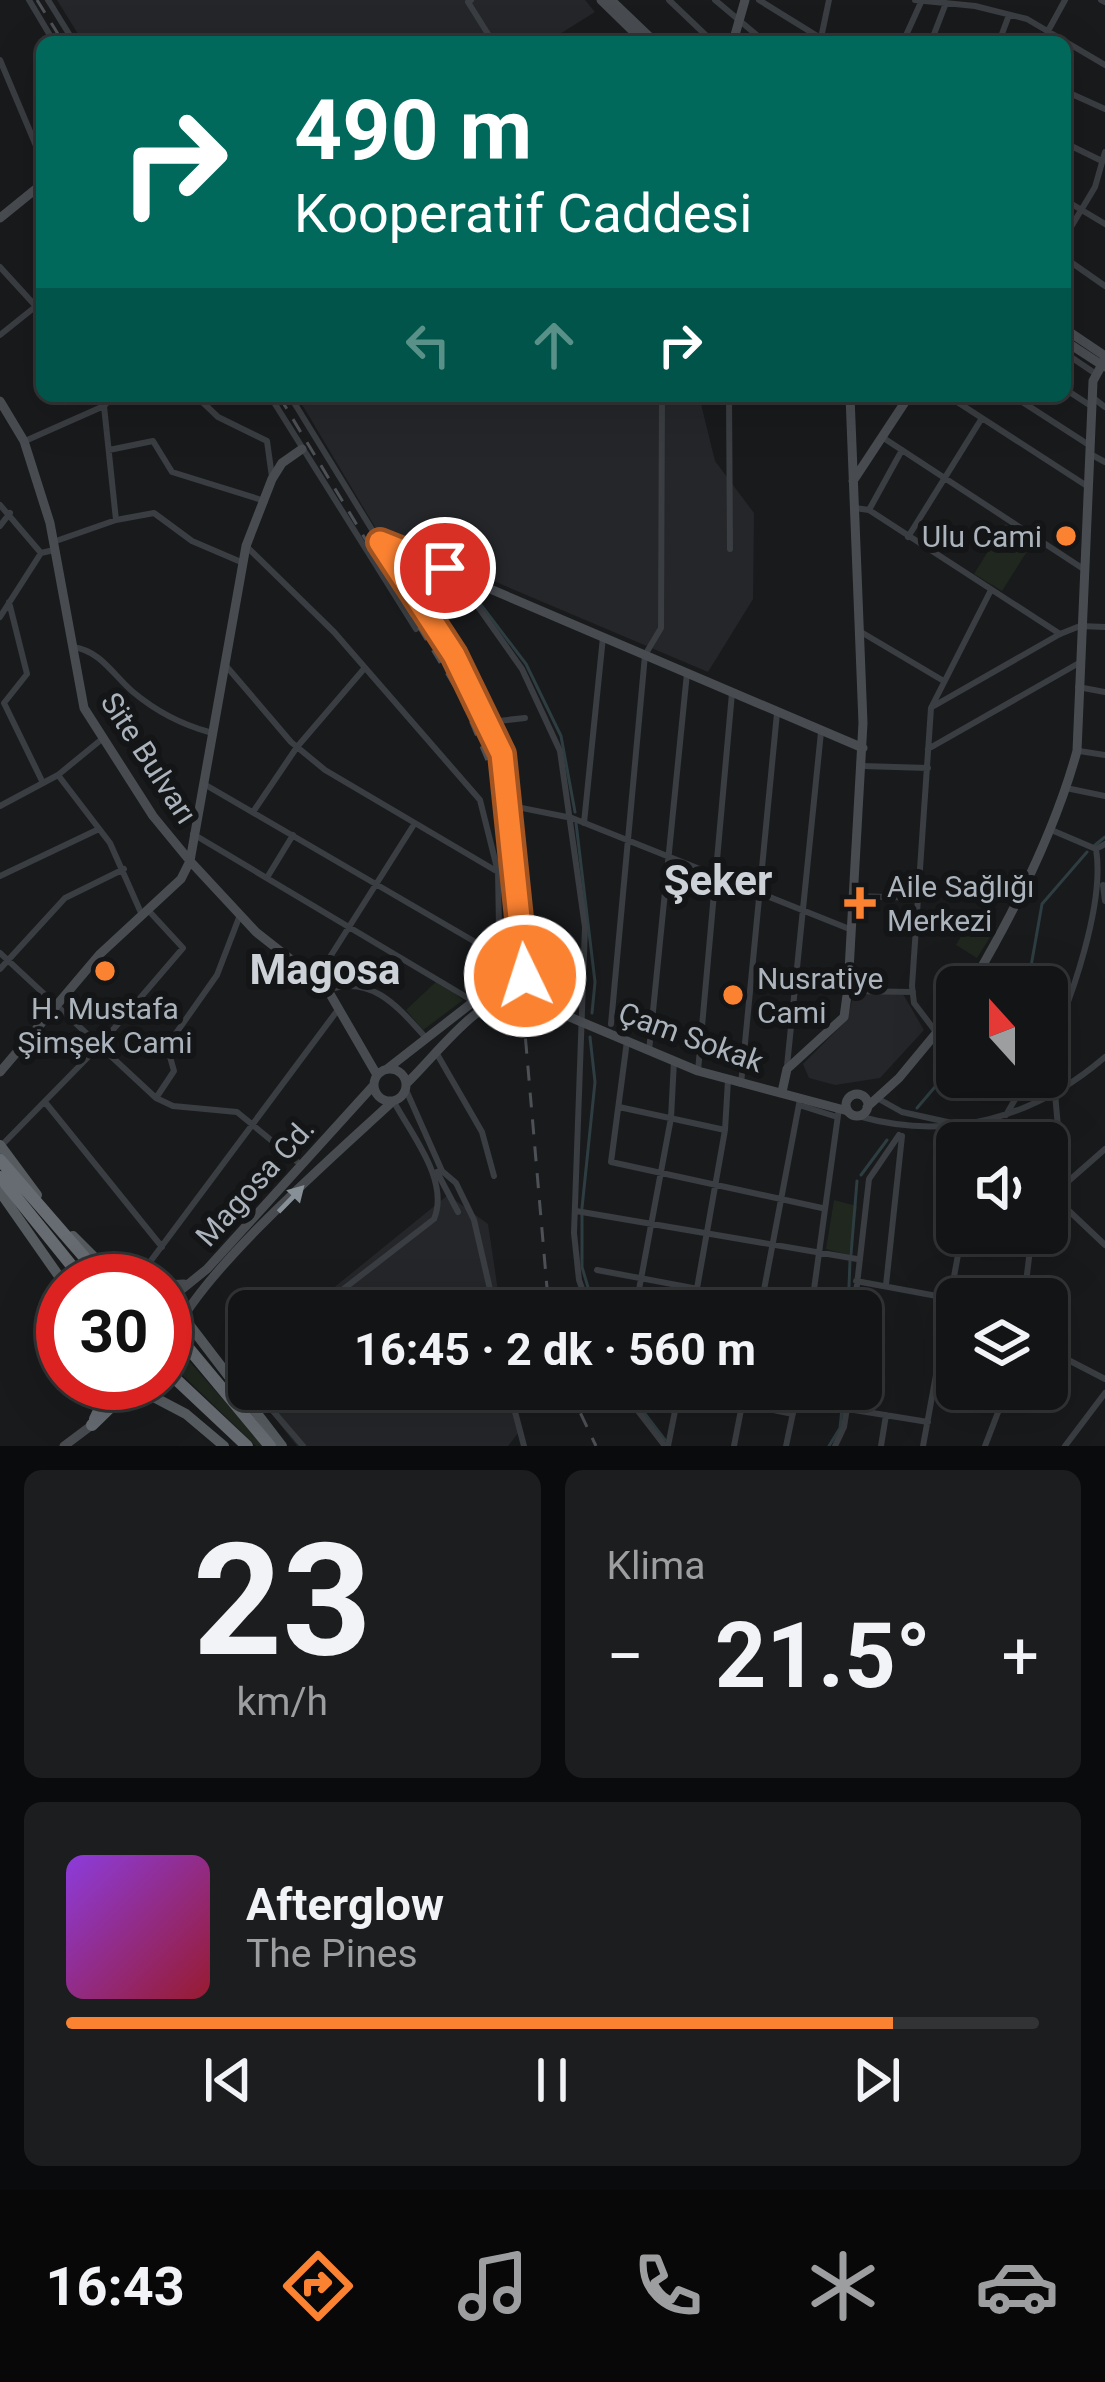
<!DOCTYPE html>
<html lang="tr">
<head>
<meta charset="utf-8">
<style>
	body { margin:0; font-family:Roboto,sans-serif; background:#1c1d1e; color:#f1f3f6; height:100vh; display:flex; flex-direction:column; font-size:45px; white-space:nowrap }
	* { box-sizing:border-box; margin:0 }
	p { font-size:39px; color:#9d9ea0 }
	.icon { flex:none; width:66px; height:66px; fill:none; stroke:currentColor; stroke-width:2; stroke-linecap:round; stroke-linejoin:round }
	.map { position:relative; height:1446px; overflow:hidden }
	.panel { display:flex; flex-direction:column; gap:24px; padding:24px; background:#0a0b0c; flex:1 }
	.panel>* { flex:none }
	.guide { position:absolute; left:36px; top:36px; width:1035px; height:366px; border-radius:18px; box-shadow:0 12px 48px #0002,0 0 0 3px #323334; background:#00695c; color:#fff; overflow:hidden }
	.needle { width:78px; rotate:339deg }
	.fabs { position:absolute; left:936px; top:966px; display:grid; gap:24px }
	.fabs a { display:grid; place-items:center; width:132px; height:132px; border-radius:18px; background:#131415; box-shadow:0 12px 48px #0002,0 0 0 3px #323334; font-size:60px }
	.speed { position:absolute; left:36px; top:1254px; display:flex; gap:24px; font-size:60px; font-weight:700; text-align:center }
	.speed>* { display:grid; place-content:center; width:156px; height:156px; border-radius:50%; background:#131415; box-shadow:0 12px 48px #0002,0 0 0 3px #323334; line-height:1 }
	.speed .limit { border:18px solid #d22; background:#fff; color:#111 }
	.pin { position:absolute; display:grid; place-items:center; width:102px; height:102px; color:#fff; margin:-51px; border:6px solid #fff; border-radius:50%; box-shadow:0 3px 12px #0007 }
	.me { position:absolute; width:132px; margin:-66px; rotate:356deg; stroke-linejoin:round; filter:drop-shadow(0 0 9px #0008) }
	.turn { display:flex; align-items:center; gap:42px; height:252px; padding:0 60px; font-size:54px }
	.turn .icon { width:156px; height:156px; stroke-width:2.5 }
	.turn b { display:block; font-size:84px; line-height:102px }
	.lanes { display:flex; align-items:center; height:114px; padding:0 60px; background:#0003; justify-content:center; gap:60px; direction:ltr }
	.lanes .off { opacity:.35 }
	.big { font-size:90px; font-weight:700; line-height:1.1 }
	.panel .card { flex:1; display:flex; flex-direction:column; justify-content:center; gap:18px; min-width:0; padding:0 42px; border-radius:18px; background:#1c1d1e }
	.panel .dial { align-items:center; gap:0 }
	.dial b { font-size:156px; line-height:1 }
	.song { display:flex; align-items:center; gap:36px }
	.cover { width:144px; height:144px; border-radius:18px; background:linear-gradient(135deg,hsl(270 70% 55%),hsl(350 70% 35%)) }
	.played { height:12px; border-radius:6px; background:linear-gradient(90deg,#fb8231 85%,#323334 85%) }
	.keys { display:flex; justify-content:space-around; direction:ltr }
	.heat { display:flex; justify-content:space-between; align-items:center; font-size:66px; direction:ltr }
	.panel .tiles { flex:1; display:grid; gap:24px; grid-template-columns:1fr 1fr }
	.card:last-child { grid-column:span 2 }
	.trip { position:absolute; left:228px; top:1290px; width:654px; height:120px; border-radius:18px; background:#131415; box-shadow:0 12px 48px #0002,0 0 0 3px #323334; font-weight:700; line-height:120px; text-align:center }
	.tab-bar { display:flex; height:192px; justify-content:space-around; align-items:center; background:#080808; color:#9d9ea0 }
	.tab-bar .icon { width:84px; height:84px }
	.tab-bar .active { color:#fb8231 }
	.tab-bar b { font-size:54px; color:#f1f3f6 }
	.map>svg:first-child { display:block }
</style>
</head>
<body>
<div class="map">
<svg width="1105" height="1446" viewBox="0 0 1105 1446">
	<rect width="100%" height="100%" fill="#191a1c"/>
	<path fill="#252629" d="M57,0H585L595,12L547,42H83Z
		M297,396H699L715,461L754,513L753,599L708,672L378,532Z
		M854,993L903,994L924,1030L880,1078L835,1085L809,1078L803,1064L847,1020Z
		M448,1195L488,1224L501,1311H305Z
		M252,1389H512L519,1432L508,1446H297Z"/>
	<path fill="#1f271f" d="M1005,524L1033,542L1002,591L974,574Z
		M972,916L997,926L977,958L956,945Z
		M438,980L463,1000L423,1030L406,1010Z
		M834,1200L857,1206L849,1255L826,1249Z
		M171,1350L183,1354L264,1446H256L168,1361Z"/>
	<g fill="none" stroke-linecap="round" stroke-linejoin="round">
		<path stroke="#2e3d41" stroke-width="3" d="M398,560L472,593L526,664L561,736L575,812
			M576,823L595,982L592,1013
			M1095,845L1105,837
			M1018,987L1030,972L1042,904L1087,852
			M917,1108L957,1061
			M861,1175L887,1140
			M582,1208L595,1082L590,1037
			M582,1215V1267L595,1311
			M851,1254L857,1181
			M848,1311L850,1261
			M626,1389L665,1440
			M829,1446L840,1428L844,1389"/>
		<path stroke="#3a3d41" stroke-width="6" d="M29,0L54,42
			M48,0L74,42
			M471,0L468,2L493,42
			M669,0L713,42
			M715,0L765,42
			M759,0L827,42
			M915,0L975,6L1027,19L1105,65
			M1101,0L1105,2
			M821,38L829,0
			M903,42L922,0
			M931,42L946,3
			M999,42L1009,15
			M1042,42L1065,0
			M0,60L42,160
			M1065,91L1105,109
			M1065,143L1102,161
			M1065,200L1105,224
			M1065,237L1095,187L1105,152
			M1065,258L1105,286
			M0,267L42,313
			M0,335L35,307
			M1065,353L1096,374
			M1065,389L1091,406
			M196,396L218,417L267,441L272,477
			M270,396L416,629
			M290,396L487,717L502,755L525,976
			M729,396L730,549
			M948,396L1087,486
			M1013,396L1089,445
			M1092,397L1105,407
			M882,437L1082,568
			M25,441L104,406L99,396
			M109,450L153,441L172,472L265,501
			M1092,455L1105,462
			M0,505L41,553
			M855,508L869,510L1060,634
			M869,510L902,450
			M116,520L154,513L192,541L241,562
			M0,526L10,513
			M908,537L982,418
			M53,542L116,520L104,406L113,396
			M246,546L334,632L480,800L498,872L500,981
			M397,568L469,594L522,669L560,751L585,927L574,1233L579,1280L590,1311
			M9,602L27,674L4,703L43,783
			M0,617L41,553L54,550
			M861,632L942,680
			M73,647C101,651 113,675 133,692C157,712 180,724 209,732
			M227,667L291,742L325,770L498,872
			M1078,687L1105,692
			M932,707L1060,634L1080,626L1105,627
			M489,722L525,718
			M928,749L1079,663
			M1079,751L1105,755
			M862,766L928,768
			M58,775L110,843L142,915
			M204,784L501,957
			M1066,788L1105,796
			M507,805L572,818L852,930
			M0,806L58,775L102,739
			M253,812L297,747L363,670
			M584,823L603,637
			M1049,829L1096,849
			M193,834L473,1001
			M0,876L99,829
			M268,876L293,835
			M1103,885L1105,901
			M854,896L920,898
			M0,953L156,1098L173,1106L237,1112L300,1164
			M0,969L65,898L124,869
			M316,979L413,826
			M328,990C372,974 399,1008 426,1038
			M847,991L913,992
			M611,1024L645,655L661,628L662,396
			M936,1032L914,1003L912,986L931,708L991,590
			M627,1041L611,1162L822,1208
			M1047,1050C1072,1001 1105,902 1096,849L1105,844
			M649,1051L687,673
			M437,1054L482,1132L494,1176
			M787,1066L821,732
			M698,1071L732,693
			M741,1084L777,713
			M406,1090L442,1171L456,1183L474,1220L495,1311
			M1055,1093L1063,1185
			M156,1098L174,1071L167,1046L217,975L240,915
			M877,1098L902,1112L952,1123
			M45,1102L162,1247
			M799,1105L837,1117
			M619,1107L725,1130
			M1006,1115L1028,1077
			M858,1116C950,1142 1034,1118 1105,1057
			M971,1128L992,1143
			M971,1143L973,1129
			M2,1145L99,1046L183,948L148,910
			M437,1172L458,1212
			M1047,1190L1105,1245
			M1047,1200L1105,1149
			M576,1211L857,1259
			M961,1250L1030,1253
			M597,1270L811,1310
			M138,1278L337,1011
			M856,1281L953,1299
			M886,1285L902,1136
			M1024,1299L1032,1233
			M315,1311L434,1219C450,1181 411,1134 394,1102
			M635,1311L671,1118L674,1061
			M693,1311L725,1130L728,1080
			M760,1311L800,1099
			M811,1311L839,1108
			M854,1311L869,1179L899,1135
			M1047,1349L1105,1379
			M940,1361L957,1364
			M249,1362L239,1372L249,1383
			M254,1389L303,1446
			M509,1389L524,1446
			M621,1389L665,1446
			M679,1391L793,1414
			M848,1409L928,1422
			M668,1446L679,1391
			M734,1446L745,1389
			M786,1446L798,1389
			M835,1446L844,1427L850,1389
			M881,1446L886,1415
			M923,1446L962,1233
			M985,1446L1007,1389
			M1065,1446L1105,1393"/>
		<path stroke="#484c51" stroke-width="9" d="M601,0L644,42
			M611,0L655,42
			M733,42L745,0
			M0,218L42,184
			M1065,329L1105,356
			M1065,341L1105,367
			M0,401L24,441L50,523L84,708L153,816L190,861L256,932L326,987L377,1075
			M853,481L909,396
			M380,542L863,748
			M970,987C1014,913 1054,834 1077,751L1093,381L1105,359
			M526,989L565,1015L698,1071L848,1111
			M374 1085a16 16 0 1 1 32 0a16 16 0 1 1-32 0Z
			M387,1069L500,981L525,976L526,989
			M0,1072L100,954L181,879L190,861L246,546L272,479L282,463L302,449
			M406,1084C442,1049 474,1000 526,989
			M782,1092L787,1069L844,1017L848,988L863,723L850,396
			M846 1105a11 11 0 1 1 22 0a11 11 0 1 1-22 0Z
			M867,1107L899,1078L957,1008
			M165,1285L184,1284
			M165,1303L207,1269L373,1086
			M173,1336C202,1270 335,1155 392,1102
			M64,1446L92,1425"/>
		<path stroke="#565b60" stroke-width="10" d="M0,1145L37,1195
			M0,1192L63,1282
			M73,1236L95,1258L145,1281
			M165,1293L282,1446
			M127,1383L186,1414L224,1446"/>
		<path stroke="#666c72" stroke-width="12" d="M0,1160L105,1281
			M0,1177L84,1281
			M165,1320L270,1446
			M165,1353L173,1336
			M165,1369L247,1446
			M95,1419L112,1383
			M92,1425L135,1383"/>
		<path stroke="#4d5156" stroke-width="3" stroke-dasharray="15 12" stroke-linecap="butt" d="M37,0L63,42
			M279,396L459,694L494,777L513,894L549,1311
			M569,1389L596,1446"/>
	</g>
	<defs><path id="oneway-solid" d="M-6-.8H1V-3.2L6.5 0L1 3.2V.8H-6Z" transform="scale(3)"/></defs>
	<use fill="#889097" href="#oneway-solid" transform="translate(291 1199) rotate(-46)"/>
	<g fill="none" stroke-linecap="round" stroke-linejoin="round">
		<defs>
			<path id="route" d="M445,568L380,542L454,655L502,754L525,976"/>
		</defs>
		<use href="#route" stroke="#a35420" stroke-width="30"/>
		<use href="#route" stroke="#fb8231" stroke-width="21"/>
	</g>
	<g fill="#fb8231" stroke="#141517" stroke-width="4.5">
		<circle cx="1066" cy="536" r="12"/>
		<path d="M854 885h12v12h12v12h-12v12h-12v-12h-12v-12h12z"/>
		<circle cx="105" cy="971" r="12"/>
		<circle cx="733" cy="995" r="12"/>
	</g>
	<g text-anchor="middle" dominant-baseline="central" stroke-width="12" stroke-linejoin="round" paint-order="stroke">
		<g font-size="30" fill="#abb4bc" stroke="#141517" text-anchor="start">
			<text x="1042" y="536" text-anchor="end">Ulu Cami</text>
			<text x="887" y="886">Aile Sağlığı<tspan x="887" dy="34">Merkezi</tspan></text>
			<text x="757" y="978">Nusratiye<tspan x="757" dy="34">Cami</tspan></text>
			<text x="105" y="1008" text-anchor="middle">H. Mustafa<tspan x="105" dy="34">Şimşek Cami</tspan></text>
		</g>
		<g font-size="30" fill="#abb4bc" stroke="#141517">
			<text transform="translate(149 758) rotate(57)">Site Bulvarı</text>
			<text transform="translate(691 1037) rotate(20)">Çam Sokak</text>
			<text transform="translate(255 1182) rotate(-48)">Magosa Cd.</text>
		</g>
		<g font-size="42" font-weight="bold" fill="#ccd2d7" stroke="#141517">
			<text x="718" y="880">Şeker</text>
			<text x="325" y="969">Magosa</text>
		</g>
	</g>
</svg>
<div class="fabs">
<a><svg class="needle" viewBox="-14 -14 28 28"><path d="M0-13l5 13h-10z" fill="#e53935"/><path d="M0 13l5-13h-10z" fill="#9d9ea0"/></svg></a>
<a><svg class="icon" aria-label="sound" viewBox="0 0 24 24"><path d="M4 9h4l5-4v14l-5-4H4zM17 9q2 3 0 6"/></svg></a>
<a><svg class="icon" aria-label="layers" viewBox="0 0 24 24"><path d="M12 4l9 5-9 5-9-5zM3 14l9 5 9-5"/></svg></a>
</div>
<div class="speed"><div class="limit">30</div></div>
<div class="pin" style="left:445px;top:568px;background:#d93025"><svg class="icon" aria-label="arrive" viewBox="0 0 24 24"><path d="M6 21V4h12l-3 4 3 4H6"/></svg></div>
<svg class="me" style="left:525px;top:976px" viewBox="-20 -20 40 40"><circle r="17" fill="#fb8231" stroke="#fff" stroke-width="3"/><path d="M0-11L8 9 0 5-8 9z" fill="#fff"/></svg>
<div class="trip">16:45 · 2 dk · 560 m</div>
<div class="guide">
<div class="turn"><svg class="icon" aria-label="right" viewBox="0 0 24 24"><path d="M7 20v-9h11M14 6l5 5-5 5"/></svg><div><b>490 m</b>Kooperatif Caddesi</div></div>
<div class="lanes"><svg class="icon off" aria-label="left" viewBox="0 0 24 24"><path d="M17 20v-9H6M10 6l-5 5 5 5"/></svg><svg class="icon off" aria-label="ahead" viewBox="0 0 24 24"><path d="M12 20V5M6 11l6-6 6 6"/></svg><svg class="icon" aria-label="right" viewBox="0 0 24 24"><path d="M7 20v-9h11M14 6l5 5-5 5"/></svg></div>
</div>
</div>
<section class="panel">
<div class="tiles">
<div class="card dial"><b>23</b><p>km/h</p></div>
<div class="card"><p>Klima</p>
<div class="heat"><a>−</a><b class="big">21.5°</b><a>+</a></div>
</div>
<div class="card">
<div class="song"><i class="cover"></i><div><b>Afterglow</b><p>The Pines</p></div></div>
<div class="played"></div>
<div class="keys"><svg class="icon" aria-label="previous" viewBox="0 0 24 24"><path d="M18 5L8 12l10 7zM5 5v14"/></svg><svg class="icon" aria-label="pause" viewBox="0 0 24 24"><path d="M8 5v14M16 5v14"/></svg><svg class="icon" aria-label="next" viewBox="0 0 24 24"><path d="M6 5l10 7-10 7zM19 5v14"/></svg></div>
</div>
</div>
</section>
<nav class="tab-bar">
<b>16:43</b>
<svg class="icon active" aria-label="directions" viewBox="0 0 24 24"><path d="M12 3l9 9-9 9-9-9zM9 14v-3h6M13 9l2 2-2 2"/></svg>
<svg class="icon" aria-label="music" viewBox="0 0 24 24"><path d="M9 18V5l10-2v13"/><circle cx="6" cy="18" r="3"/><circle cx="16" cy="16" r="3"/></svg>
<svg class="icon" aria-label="phone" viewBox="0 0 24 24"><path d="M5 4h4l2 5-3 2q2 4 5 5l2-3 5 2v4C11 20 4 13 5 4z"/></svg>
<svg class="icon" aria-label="climate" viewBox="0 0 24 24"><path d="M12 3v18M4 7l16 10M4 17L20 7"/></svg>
<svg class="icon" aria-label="car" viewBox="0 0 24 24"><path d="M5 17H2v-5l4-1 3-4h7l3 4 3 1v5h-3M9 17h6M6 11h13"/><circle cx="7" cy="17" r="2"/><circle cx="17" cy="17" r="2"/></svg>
</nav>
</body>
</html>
